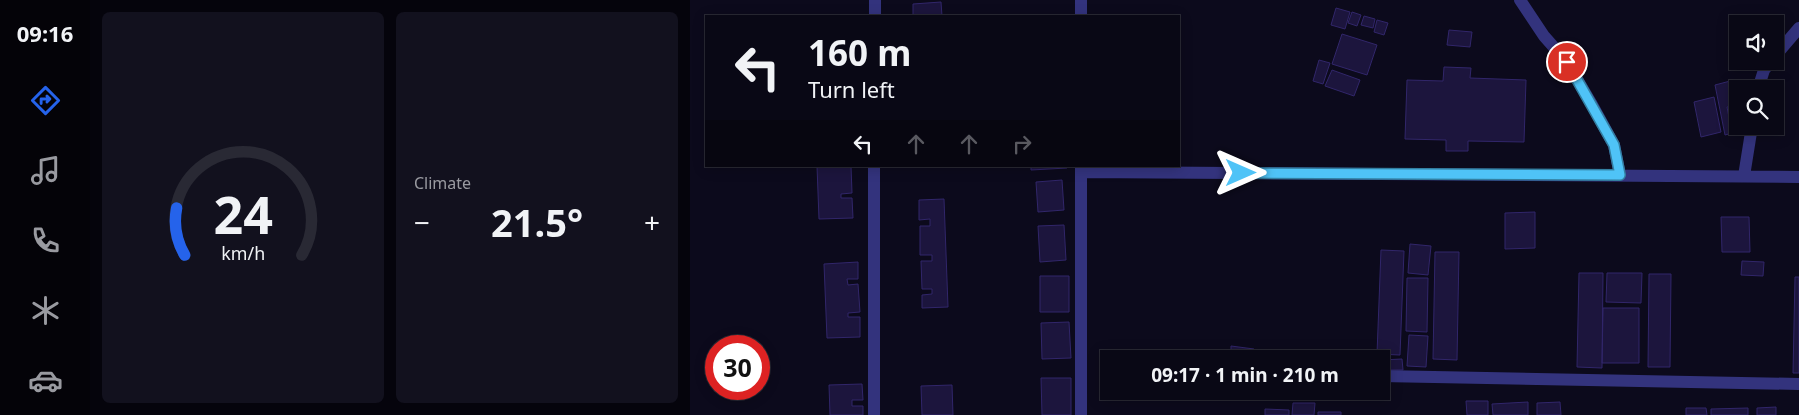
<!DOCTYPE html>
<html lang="en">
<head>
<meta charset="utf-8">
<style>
	body { margin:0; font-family:"Noto Sans",sans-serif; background:#12111e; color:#f1f3f6; height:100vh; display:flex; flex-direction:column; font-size:19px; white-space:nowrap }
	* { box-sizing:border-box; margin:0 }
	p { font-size:16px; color:#999aa0 }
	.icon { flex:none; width:28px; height:28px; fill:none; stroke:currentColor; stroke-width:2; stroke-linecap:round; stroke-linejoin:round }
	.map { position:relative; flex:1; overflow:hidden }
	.panel { display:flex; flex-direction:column; gap:12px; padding:12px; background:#05040c; width:600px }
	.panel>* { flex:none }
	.guide { position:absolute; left:15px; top:15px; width:475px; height:152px; border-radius:0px; box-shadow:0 2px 12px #0003,0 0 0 1px #292934; background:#090815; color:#f1f3f6; overflow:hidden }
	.tools { position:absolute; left:1039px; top:15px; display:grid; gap:10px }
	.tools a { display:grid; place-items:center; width:55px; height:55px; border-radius:0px; background:#090815; box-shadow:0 2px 12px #0003,0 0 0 1px #292934; font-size:25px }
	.speed { position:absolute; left:15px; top:335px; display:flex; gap:10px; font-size:25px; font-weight:700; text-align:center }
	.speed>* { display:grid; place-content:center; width:65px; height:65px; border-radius:50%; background:#090815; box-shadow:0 2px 12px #0003,0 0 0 1px #292934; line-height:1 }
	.speed .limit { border:8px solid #d22; background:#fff; color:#111 }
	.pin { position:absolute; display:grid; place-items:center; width:42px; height:42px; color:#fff; margin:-21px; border:2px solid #fff; border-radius:50%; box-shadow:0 1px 5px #0007 }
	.me { position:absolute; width:55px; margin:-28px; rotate:90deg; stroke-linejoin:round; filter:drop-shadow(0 0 4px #0008) }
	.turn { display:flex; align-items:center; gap:18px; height:105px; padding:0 20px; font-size:22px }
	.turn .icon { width:65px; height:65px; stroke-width:2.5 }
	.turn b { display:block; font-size:35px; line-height:42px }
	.lanes { display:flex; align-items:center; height:48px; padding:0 20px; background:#0003; justify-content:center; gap:25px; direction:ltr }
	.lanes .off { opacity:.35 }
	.big { font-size:38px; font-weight:700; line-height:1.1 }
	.panel .tile { flex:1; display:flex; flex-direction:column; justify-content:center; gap:8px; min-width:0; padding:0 18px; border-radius:8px; background:#12111e }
	.panel .dial { align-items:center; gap:0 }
	.dial svg { height:130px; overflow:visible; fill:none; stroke:#292934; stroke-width:7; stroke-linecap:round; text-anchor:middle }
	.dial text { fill:#f1f3f6; stroke:none }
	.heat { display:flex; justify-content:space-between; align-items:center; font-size:28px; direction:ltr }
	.panel .tiles { flex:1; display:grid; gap:12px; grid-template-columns:repeat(2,1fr) }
	.trip { position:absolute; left:410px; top:350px; width:290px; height:50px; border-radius:0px; background:#090815; box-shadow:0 2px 12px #0003,0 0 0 1px #292934; font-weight:700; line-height:50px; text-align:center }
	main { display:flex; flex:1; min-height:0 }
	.dock { display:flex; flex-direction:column; width:90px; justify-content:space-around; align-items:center; background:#040308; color:#999aa0 }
	.dock .icon { width:35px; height:35px }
	.dock .selected { color:#2563eb }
	.dock b { font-size:22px; color:#f1f3f6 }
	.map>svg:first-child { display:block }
</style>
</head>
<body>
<main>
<nav class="dock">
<b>09:16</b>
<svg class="icon selected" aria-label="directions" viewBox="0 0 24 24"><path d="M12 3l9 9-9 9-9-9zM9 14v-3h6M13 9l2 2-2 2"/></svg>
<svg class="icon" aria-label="music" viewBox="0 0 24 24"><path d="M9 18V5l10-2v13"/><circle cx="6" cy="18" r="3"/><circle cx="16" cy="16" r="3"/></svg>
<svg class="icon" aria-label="phone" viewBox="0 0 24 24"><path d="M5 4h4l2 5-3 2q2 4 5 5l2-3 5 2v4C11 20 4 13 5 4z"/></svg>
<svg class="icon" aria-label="climate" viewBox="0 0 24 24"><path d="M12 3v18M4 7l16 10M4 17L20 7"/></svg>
<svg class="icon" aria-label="car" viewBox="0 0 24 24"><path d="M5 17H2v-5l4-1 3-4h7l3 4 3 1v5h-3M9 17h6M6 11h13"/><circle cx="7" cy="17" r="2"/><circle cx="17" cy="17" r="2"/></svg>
</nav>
<section class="panel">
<div class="tiles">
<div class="tile dial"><svg viewBox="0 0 100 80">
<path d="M14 69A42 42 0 1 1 86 69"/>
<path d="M14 69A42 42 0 0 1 9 40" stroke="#2563eb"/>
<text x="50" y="56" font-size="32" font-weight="700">24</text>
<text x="50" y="72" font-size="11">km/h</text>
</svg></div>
<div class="tile"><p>Climate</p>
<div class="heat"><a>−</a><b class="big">21.5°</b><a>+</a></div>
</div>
</div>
</section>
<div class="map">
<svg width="1109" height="415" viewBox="0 0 1109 415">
	<rect width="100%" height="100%" fill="#0c0a1c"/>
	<path fill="#1c153d" stroke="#31266a" d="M251,2L252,16H223V4Z
		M646,8L660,12L655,29L641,25Z
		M662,12L671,15L667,26L658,23Z
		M674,16L685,19L683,28L671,25Z
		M687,20L698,23L694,35L684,32Z
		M759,30L782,32L780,47L757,45Z
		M652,34L687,45L677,75L642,64Z
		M629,60L640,63L633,84L623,81Z
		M754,67L781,68L780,78L836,80L834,142L778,141V151H756V140L715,139L717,80L753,81Z
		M642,70L670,80L664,96L635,86Z
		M1044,80L1048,105L1037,107L1042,133L1035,135L1025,85Z
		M1024,97L1031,132L1011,137L1004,102Z
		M1048,109V126H1053L1045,128L1041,110Z
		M127,166H161L162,193L151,194V198H162L163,218L129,219Z
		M341,166H376L377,168L341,170Z
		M372,180L374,210L348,212L346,182Z
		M254,199L258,307L232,308V295L242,294V289H232L231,261H242V255H230V226H240V219L229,220V200Z
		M845,212V248L815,249V213Z
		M1031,217H1059L1060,252H1032Z
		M374,225L376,260L350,262L348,226Z
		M720,244L741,246L738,275L718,273Z
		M691,250L714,251L710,355L687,354Z
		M745,252H769L767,360L743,359Z
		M1052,261L1074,262L1073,276L1051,275Z
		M168,262V279H157L158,285L168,284L170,312L158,313V317H170V337L137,338L134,264Z
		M889,273H913L912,368L887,367Z
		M917,273H952L951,303L916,302Z
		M959,274H981L980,367H958Z
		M350,276H379V312H350Z
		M1105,277H1109V373H1103Z
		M717,278H738L737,332L716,331Z
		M913,308H949V363H912Z
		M379,322L381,358L352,359L351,323Z
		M719,335L738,336L736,367L717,366Z
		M541,346L564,349V359H541Z
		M712,359L713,370H691V360Z
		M351,378H381V415H352Z
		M172,384L173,400H162V406H173V415H140L139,385Z
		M262,385L263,415H232L231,386Z
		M776,401H798V415H777Z
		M838,402V415H803L802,404Z
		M870,402L871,415H847V403Z
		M603,403H625L624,415H602Z
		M1086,407V415H1067V408Z
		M996,408H1016L1017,415H996Z
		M1058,408V415H1021V409Z
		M575,409L599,410V415H575Z
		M628,412H651V415H628Z"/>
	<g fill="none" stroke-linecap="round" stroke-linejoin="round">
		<path stroke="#33337d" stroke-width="12" d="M830,0L854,36L877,62L901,103L924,145L930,175
			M185,16V0
			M391,16V0
			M1085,56L1109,28
			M1068,89L1074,70L1081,61
			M391,166V415
			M391,172L1109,177
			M1054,176L1062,126
			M691,376L1109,384
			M184,415V166"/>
	</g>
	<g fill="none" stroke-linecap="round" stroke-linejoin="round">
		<defs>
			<path id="route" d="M551,173L930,175L924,145L877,62"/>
		</defs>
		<use href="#route" stroke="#337fa1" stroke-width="12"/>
		<use href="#route" stroke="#4fc3f7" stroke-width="9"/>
	</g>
</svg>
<div class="tools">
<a><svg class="icon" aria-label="sound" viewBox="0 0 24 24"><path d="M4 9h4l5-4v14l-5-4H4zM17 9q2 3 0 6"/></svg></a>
<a><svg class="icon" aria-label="search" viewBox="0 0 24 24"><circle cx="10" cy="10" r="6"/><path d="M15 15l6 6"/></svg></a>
</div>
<div class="speed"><div class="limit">30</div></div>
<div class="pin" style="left:877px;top:62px;background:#d93025"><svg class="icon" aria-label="arrive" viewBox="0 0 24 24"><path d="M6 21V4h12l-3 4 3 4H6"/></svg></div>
<svg class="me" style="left:551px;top:173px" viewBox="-20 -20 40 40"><path d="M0-17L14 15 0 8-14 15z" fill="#4fc3f7" stroke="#fff" stroke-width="4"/></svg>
<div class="trip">09:17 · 1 min · 210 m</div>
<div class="guide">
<div class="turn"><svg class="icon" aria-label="left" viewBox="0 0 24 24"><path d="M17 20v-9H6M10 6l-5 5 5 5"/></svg><div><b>160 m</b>Turn left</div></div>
<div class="lanes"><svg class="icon" aria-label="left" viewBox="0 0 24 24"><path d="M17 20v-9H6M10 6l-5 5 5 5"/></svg><svg class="icon off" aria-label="ahead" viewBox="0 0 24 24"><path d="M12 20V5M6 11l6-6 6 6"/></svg><svg class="icon off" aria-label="ahead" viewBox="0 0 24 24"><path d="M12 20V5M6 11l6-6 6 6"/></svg><svg class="icon off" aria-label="right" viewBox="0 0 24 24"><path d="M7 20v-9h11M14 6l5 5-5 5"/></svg></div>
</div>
</div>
</main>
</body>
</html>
